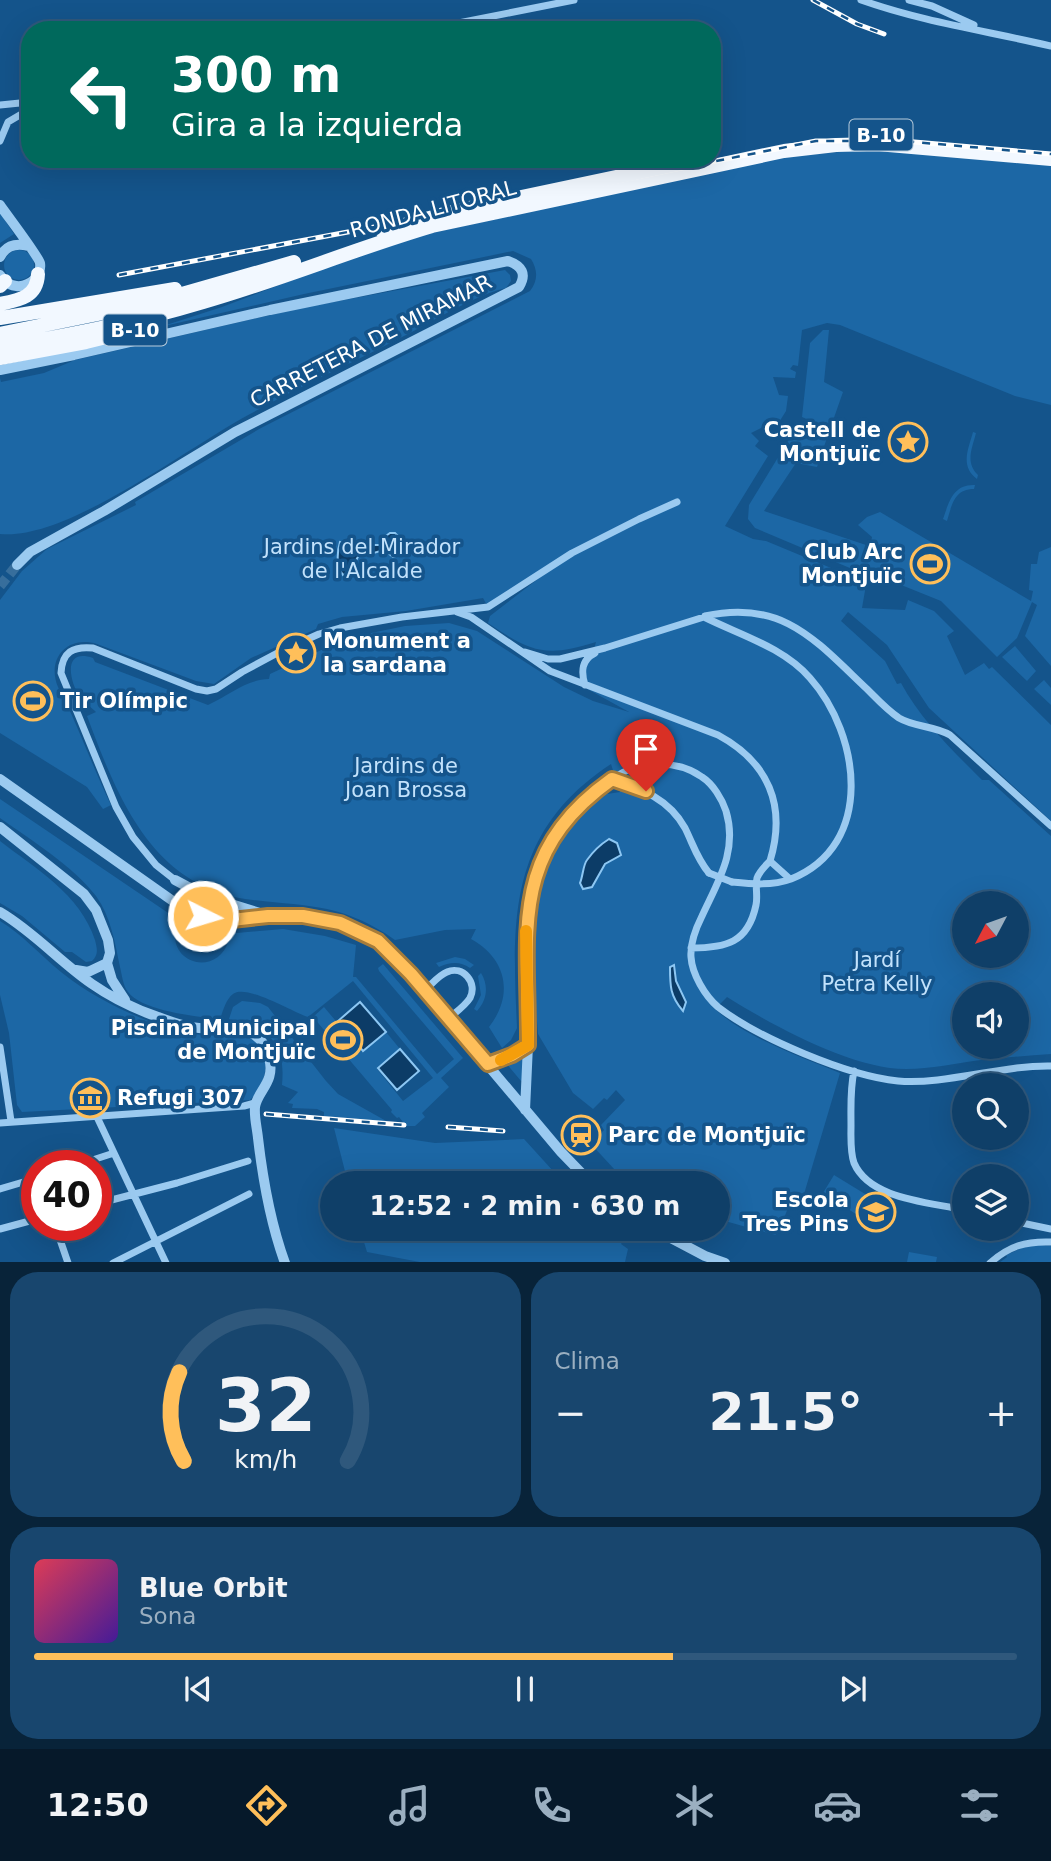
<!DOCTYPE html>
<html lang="es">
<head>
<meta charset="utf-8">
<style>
	body { margin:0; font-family:"DejaVu Sans",sans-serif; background:#18466e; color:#f1f3f6; height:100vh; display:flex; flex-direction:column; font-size:26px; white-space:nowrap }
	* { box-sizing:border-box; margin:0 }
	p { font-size:23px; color:#9bafc0 }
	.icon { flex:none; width:38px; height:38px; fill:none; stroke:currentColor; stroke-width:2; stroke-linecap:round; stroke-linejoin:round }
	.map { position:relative; height:1262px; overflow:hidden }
	.drawer { display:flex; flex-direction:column; gap:10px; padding:10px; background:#082339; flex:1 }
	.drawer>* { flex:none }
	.hud { position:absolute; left:21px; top:21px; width:700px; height:147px; border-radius:28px; box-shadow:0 7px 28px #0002,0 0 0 2px #2f587c; background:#00695c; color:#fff; overflow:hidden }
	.needle { width:46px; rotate:229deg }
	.tools { position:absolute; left:952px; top:891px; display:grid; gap:14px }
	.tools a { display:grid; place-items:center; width:77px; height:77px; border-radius:50%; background:#0f3f68; box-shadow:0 7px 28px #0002,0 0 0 2px #2f587c; font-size:35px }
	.speed { position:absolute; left:21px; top:1150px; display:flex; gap:14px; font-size:35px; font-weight:700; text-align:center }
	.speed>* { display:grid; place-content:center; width:91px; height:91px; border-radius:50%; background:#0f3f68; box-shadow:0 7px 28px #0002,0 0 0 2px #2f587c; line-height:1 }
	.speed .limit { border:10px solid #d22; background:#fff; color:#111 }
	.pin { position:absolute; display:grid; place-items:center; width:60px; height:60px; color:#fff; margin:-72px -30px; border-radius:50% 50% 50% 0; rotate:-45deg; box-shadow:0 0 7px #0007 }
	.pin .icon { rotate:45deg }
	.me { position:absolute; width:77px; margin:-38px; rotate:95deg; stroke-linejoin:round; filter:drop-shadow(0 0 5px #0008) }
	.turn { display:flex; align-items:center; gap:24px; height:147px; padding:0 35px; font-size:32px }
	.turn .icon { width:91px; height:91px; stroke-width:2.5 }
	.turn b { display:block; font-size:49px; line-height:60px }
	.big { font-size:52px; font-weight:800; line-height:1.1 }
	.drawer .tile { flex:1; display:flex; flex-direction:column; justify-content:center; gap:10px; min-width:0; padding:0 24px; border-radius:28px; background:#18466e }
	.drawer .dial { align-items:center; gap:0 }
	.dial svg { height:182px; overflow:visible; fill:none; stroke:#2f587c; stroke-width:7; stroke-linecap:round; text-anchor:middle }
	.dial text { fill:#f1f3f6; stroke:none }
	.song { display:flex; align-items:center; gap:21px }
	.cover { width:84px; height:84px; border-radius:10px; background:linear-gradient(135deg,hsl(350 70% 55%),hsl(260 70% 35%)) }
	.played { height:7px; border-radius:4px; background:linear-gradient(90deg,#ffbf5a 65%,#2f587c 65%) }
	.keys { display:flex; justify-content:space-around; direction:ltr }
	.heat { display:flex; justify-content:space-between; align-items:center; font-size:38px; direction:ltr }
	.drawer .tiles { flex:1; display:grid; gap:10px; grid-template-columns:1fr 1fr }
	.tile:last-child { grid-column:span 2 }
	.trip { position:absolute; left:320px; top:1171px; width:410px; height:70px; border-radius:35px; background:#0f3f68; box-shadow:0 7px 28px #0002,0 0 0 2px #2f587c; font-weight:800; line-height:70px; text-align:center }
	.menu { display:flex; height:112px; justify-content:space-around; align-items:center; background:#06192a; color:#9bafc0 }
	.menu .icon { width:49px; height:49px }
	.menu .selected { color:#ffbf5a }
	.menu b { font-size:32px; color:#f1f3f6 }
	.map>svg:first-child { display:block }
</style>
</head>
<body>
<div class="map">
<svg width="1051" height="1263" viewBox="0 0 1051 1263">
	<rect width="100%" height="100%" fill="#14548b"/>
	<path fill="#1c67a5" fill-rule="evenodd" d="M861,150L953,155L1051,165V405L1015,396L840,325L827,323L802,330L798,366L793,365L790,369L796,372L795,378L773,377L779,395L788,396L786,411L776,427L767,425L751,433L759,441L755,446L768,456L725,526L753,539L766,541L860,580L859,582L866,585L862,608L905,610L908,600L934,611L954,631L947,636L965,675L984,663L989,669L992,667L1051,725V821L929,708L887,645L848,612L841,621L885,661L897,684L901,683C921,720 952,750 982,780H989L1051,836V1054C1028,1056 1004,1057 981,1060C956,1063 931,1069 906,1069C852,1069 772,1025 727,997L715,1009C744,1037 803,1058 840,1073L804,1194L788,1208L778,1233L775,1235L718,1219V1183H627L591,1144L604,1130L601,1125L625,1100L616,1090L607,1100L604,1098L593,1109L573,1093L538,1034L530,930L538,885L559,838L578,812L607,794L620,792L611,764C508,832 512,918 517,1028L511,1040L502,1048L489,1027C514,995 507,959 471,939L476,929L445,930L395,940C343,904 312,907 253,900C153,889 118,799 87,716L96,712C91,707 83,702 79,696C69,679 63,648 93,658L95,662L208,705C230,695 245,680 269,679L270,674L347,638L405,626L449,623L477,631L564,687L593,701L629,712L582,686L586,665L592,657L596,642C545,658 531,652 488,623L490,616L560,562L488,607L483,598L406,611L342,617L318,624L316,629L251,658L214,684L196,681L97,644C68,635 46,658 58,687C61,694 66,702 70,711C84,742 96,774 111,805L103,809L87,787L0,733V600L22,571L47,549L136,505L135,502L261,428L530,291C538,281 538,270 531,259L513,251L304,294L160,327L222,307L365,252L427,234L784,157ZM964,903H1017V956H964ZM964,994H1017V1046H964Z
		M0,213L14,234L0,243Z
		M4 265a15 15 0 1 1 30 0a15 15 0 1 1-30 0Z
		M505,270L510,275L511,281L506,288C480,293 431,322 406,335C354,362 301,386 250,414C188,447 67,541 0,534V378L1,382L44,373L75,360L301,308Z
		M823,330H829L824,382L843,392L830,429L802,417L810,343Z
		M799,423L829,432L817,467L796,463L764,511L866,545L871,542L872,537L858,525L867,517L880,512L1031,601L1033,591L1029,590L1031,564H1037L1039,552L1051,547V666L1025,636L1037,605L1032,602L1017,638L997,657L941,601L859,568L857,571L755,528L748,519L749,505Z
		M973,432L976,433C972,449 965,462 978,475L977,479C960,466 968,450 973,432Z
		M975,485L974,489C954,489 952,505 947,521L943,519C949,502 953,484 975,485Z
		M1015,646L1036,671L1027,681L1002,657Z
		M1044,680L1051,688V705L1034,689Z
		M0,799L186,925L226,934L283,929L325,936L356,945L353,977H356L437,1074L454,1059L379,971L378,968L383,964L463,1058L441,1078L449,1087L422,1113L425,1117L415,1126H406L399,1117L397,1118L391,1112L392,1110L313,1017L324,1007L362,1052L386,1032L400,1049L377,1069L403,1101L433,1078L353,981L308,1017C292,1012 247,984 233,994C226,999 223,1011 220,1019C198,1017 142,1011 128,992C123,986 122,975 120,967C115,943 111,917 96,896C73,866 31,840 0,818ZM176,927L229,939V940C217,978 167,964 176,927Z
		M0,841C36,869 80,894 95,940C97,949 99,954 92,961L86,962L72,952H65L22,916L0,903Z
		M0,921C23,935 40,955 61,972C91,996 124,1012 159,1025C172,1030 193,1035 206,1035C222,1034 238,1029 253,1039C274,1054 266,1085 250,1100L22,1112L17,1105L9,1033L0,995Z
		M455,957L465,959L474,965L470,968C460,961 450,962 439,967L436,963Z
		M481,973C489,986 487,1000 477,1011L474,1009L481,995L478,976Z
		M242,1001L260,1003L268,1007L326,1081L338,1094L388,1122L324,1117V1112L317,1109L292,1108L293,1104L288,1103L298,1092L282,1085C286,1041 269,1029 229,1019L233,1007Z
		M523,1054L524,1081H521L506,1063Z
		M334,1128L435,1143L524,1139L564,1183H348Z
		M834,1175L870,1197L859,1216L823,1193Z
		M360,1229H622L628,1232L621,1244L628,1249L625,1262L425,1263L367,1252Z
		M1039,1245L1051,1246V1262L999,1263L1007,1257L1006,1255L1024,1247Z
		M909,1252L937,1257L936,1262H907Z"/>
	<path fill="#0c3c67" stroke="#8dc7f3" stroke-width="2" d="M390,533H395L399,537L396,556L393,557L384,550L370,554L366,550L361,552V542L364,541L371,545H381L383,538Z
		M340,542L346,543L359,555L349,573L343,575C336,567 337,551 340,542Z
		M609,839L617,843L621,855L605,864L592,887L583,889L580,883C583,876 583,865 587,860C592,853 601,844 609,839Z
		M674,965L676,981L686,1002L683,1011C670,996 670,986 670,967Z
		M360,1002L386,1032L363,1051L338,1021Z
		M400,1049L419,1071L397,1090L378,1068Z"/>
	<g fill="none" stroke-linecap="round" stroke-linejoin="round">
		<path stroke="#376e9c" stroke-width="10" stroke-dasharray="10 5" stroke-linecap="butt" d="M0,586L17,565"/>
		<path stroke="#9bcaf0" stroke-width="7" d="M861,0C923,22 987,31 1051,46
			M909,0L932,6L974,25
			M423,30L574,0
			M0,105L30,102
			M0,141L8,122L30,109
			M457,612L471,617L550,671L718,735C768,762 787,805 770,861L790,879
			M705,616C783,599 815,640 867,689C877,699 887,710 899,718C914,727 935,726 950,735L1051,826
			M525,652L548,659H560L605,648L704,617C740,635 783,647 810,678C860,734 876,845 791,879C772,886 752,884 732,882
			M585,685C581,672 581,660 595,653
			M612,779C642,789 669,799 685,828C693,844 697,859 709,873
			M175,880L156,865L133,837L116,807L61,673C62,652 73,646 93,648L196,689L207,691L216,689L242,672L283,650L319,634L340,628L402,617L488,607L572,553L639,519L677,502
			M691,948C726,948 748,943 756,905C758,897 755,886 757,878C759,872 766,865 770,861
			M425,990C432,984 439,975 447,972C463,965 478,983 470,998C465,1006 456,1012 449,1018
			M528,1045C530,931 506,849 617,776C641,760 678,760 702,777C713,784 722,799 726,811C738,851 718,881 702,916C696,928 690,943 691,957C692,974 705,996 718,1007C758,1038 848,1076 898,1081C946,1085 1001,1065 1051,1066
			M0,1047L11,1121
			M854,1071C850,1089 851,1107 851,1125C851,1137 850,1152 854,1163C870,1200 930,1202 964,1210
			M97,1117L166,1263
			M0,1123L244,1106L255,1103
			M74,1166L114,1153
			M0,1189L37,1178
			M96,1204L177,1183L248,1161
			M1017,1222L1051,1229
			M55,1225L68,1263
			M0,1229L37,1219
			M113,1263L249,1194
			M990,1263C1009,1246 1026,1241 1051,1242"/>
		<path stroke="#9bcaf0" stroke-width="10" d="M0,205C6,214 39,257 40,263C41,269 39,274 35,279C23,290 9,288 0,275
			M0,257C6,245 16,243 28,246
			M0,370L74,355L270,310L508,261C522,266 527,274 519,287L235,432L104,511L30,552L17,565
			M0,779L187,911L214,919L232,920L268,916H303L340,923L378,941L411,974L561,1152L591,1183
			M0,827L84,894L96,910L108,940L110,953L107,963L112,980L125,1000
			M175,880L205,896L263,914
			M0,912C34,932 60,962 92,984C112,998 135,1009 158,1017C171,1022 185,1027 199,1028C227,1031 260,1020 269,1058C276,1082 257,1091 255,1107C254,1117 257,1128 258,1138C263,1181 270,1222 285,1263
			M76,970L88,972L107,963
			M488,1064L512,1055L528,1045
			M525,1110L528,1045
			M652,1228L705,1256L725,1263"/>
		<path stroke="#f2f8ff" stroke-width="14" d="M0,286L5,281
			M0,304C20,300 37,297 38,274
			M0,318L175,289
			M0,334L147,304L294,262
			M0,347C69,335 137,322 203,302C280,280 354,249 432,226L784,151L836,145L877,144L1051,159
			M0,358L86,342L139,329"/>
		<defs>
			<path id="rail" d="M813,0L857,24L884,34
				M119,275L587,187L816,141H903L1051,154
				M266,1114L404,1125
				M448,1127L503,1131"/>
		</defs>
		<use href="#rail" stroke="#fff" stroke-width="5"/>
		<use href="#rail" stroke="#14548b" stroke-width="2.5" stroke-dasharray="8" stroke-linecap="butt"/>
		<path stroke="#9bcaf0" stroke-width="7" d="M709,873L732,882"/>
		<path stroke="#f2f8ff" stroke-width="14" d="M382,231L455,211L701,159"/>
	</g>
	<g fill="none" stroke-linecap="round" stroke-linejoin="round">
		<defs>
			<path id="route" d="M203,916L232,920L268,916H303L340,923L378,941L411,974L488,1064L512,1055L528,1045C529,932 507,854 612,779L646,791"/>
		</defs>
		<use href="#route" stroke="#a67c3a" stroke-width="18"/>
		<use href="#route" stroke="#ffbf5a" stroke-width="12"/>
		<path stroke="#f59e0b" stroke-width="12" d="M501,1060L528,1045L526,931"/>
	</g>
	<defs>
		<symbol id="sight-ring" viewBox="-11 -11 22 22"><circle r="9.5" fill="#14548b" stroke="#ffbf5a" stroke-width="1.5"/><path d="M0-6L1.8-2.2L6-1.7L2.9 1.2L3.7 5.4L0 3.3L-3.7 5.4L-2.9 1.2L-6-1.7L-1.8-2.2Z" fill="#ffbf5a"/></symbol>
		<symbol id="stadium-ring" viewBox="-11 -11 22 22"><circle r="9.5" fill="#14548b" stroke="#ffbf5a" stroke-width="1.5"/><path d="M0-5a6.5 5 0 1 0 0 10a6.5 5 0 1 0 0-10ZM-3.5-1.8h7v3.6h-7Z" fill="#ffbf5a"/></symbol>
		<symbol id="museum-ring" viewBox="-11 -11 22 22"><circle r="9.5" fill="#14548b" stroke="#ffbf5a" stroke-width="1.5"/><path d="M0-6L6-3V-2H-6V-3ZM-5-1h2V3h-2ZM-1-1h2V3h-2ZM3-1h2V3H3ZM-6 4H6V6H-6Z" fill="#ffbf5a"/></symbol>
		<symbol id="station-ring" viewBox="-11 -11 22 22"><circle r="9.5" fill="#14548b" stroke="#ffbf5a" stroke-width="1.5"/><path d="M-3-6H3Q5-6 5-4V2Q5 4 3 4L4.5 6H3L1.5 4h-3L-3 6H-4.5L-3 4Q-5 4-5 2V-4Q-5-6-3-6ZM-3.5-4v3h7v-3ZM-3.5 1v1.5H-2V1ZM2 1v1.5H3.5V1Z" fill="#ffbf5a"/></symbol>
		<symbol id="school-ring" viewBox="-11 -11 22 22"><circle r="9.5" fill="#14548b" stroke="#ffbf5a" stroke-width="1.5"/><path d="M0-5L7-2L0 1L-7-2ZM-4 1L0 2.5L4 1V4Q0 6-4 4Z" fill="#ffbf5a"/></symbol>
	</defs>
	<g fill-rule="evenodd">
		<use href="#sight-ring" x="886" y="420" width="44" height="44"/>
		<use href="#stadium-ring" x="908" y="542" width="44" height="44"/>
		<use href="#sight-ring" x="274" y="631" width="44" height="44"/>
		<use href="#stadium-ring" x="11" y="679" width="44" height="44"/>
		<use href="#stadium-ring" x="321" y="1018" width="44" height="44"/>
		<use href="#museum-ring" x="68" y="1076" width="44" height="44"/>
		<use href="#station-ring" x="559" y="1113" width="44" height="44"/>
		<use href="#school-ring" x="854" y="1190" width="44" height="44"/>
	</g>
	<g text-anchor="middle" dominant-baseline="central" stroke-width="7" stroke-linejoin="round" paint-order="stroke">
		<g fill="#14548b" stroke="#b8ccdc" stroke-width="2">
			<rect x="849.5" y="119.5" width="63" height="31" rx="5"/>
			<rect x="103.5" y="314.5" width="63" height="31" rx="5"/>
		</g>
		<g font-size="19" font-weight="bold" fill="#fff">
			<text x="881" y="135">B-10</text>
			<text x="135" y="330">B-10</text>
		</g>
		<g font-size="21" fill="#fff" stroke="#14548b">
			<text transform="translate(433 209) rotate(-15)">RONDA LITORAL</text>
			<text transform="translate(371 341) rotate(-27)">CARRETERA DE MIRAMAR</text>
		</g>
		<g font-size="21" font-weight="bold" fill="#fff" stroke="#14548b" text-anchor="end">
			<text x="881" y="430">Castell de<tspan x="881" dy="24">Montjuïc</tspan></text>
			<text x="903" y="552">Club Arc<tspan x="903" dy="24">Montjuïc</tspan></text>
			<text x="323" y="641" text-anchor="start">Monument a<tspan x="323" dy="24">la sardana</tspan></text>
			<text x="60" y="701" text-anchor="start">Tir Olímpic</text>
			<text x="316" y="1028">Piscina Municipal<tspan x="316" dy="24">de Montjuïc</tspan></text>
			<text x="117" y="1098" text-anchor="start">Refugi 307</text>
			<text x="608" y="1135" text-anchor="start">Parc de Montjuïc</text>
			<text x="849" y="1200">Escola<tspan x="849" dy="24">Tres Pins</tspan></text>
		</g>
		<g font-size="21" fill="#c2e2fc" stroke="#14548b">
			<text x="362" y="547">Jardins del Mirador<tspan x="362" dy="24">de l'Alcalde</tspan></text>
			<text x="406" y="766">Jardins de<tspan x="406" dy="24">Joan Brossa</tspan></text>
			<text x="877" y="960">Jardí<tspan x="877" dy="24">Petra Kelly</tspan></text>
		</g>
	</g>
</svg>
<div class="tools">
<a><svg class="needle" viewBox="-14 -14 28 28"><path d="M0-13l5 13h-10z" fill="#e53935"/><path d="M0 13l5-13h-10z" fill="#9bafc0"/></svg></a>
<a><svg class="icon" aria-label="sound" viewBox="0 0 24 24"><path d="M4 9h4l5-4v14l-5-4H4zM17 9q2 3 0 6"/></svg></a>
<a><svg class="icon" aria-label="search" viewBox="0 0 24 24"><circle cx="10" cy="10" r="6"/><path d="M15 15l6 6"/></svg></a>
<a><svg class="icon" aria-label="layers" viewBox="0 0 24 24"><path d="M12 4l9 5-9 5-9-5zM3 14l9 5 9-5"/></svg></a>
</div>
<div class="speed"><div class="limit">40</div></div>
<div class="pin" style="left:646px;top:791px;background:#d93025"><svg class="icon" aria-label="arrive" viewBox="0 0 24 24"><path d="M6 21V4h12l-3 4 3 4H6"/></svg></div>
<svg class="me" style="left:203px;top:916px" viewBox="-20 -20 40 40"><circle r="17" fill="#ffbf5a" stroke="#fff" stroke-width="3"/><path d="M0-11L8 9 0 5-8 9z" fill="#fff"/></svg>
<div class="trip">12:52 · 2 min · 630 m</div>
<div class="hud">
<div class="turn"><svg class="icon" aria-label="left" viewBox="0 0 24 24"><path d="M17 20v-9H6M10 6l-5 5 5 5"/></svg><div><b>300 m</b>Gira a la izquierda</div></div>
</div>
</div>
<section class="drawer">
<div class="tiles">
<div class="tile dial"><svg viewBox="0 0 100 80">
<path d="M14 69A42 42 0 1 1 86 69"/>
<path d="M14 69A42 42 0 0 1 12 30" stroke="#ffbf5a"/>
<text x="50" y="56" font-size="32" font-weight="700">32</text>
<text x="50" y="72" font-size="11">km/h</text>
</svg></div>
<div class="tile"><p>Clima</p>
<div class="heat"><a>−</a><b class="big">21.5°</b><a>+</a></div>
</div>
<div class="tile">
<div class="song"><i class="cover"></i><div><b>Blue Orbit</b><p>Sona</p></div></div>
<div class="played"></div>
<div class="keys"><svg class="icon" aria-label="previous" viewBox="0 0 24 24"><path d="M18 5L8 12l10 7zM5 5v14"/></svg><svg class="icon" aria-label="pause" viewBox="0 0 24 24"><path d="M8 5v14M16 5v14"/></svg><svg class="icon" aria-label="next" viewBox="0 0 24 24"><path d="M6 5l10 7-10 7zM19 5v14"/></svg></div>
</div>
</div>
</section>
<nav class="menu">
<b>12:50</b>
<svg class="icon selected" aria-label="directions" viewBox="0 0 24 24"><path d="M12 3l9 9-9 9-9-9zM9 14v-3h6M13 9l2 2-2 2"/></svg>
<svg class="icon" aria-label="music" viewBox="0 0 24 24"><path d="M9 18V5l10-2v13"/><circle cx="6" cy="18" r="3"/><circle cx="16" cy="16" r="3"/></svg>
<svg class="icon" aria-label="phone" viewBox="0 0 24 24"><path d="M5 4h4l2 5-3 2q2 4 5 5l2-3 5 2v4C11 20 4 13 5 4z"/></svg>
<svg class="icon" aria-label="climate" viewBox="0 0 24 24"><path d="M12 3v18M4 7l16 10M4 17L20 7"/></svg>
<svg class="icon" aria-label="car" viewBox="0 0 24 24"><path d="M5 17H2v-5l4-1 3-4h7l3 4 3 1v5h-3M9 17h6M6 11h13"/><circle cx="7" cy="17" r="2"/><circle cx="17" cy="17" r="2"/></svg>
<svg class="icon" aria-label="filters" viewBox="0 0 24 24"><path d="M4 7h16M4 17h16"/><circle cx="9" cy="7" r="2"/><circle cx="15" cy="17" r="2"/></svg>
</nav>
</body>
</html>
